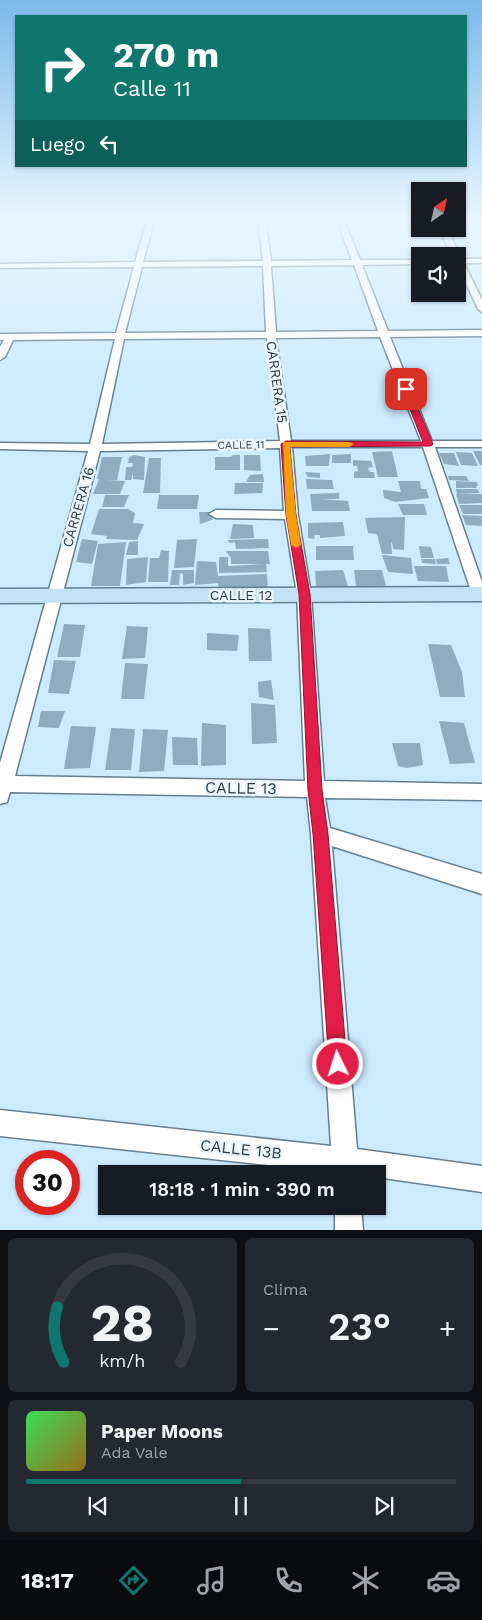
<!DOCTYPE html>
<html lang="es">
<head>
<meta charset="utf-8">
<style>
	body { margin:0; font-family:"Work Sans",sans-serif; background:#242831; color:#f1f3f6; height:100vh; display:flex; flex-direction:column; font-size:19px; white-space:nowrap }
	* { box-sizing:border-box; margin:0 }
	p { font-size:16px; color:#9ea1a6 }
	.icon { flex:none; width:28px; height:28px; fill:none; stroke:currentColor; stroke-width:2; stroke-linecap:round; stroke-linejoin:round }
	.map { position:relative; height:1230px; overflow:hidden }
	.sheet { display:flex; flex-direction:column; gap:8px; padding:8px; background:#0d0f14; flex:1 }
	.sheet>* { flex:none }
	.banner { position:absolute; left:15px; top:15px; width:452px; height:152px; border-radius:0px; box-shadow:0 1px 4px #0004; background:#0f766e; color:#fff; overflow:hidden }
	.needle { width:32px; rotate:34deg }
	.buttons { position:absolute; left:411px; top:182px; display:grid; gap:10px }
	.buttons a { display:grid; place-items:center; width:55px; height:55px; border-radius:0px; background:#171b24; box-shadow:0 1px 4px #0004; font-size:25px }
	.speed { position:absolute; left:15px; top:1150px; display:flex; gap:10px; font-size:25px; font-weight:700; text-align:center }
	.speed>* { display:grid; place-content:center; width:65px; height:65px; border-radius:50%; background:#171b24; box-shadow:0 1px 4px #0004; line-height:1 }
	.speed .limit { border:8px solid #d22; background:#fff; color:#111 }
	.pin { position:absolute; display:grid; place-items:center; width:42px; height:42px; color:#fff; margin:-21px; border-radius:10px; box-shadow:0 2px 8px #0006 }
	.me { position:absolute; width:55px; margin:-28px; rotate:356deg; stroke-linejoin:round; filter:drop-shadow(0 0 4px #0008) }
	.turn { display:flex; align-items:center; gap:18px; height:105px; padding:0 15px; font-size:22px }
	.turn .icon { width:65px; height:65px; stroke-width:2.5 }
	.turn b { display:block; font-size:35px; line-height:42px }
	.then { display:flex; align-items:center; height:48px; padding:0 15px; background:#0003; gap:10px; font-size:19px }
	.big { font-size:38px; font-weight:600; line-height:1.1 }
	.sheet .tile { flex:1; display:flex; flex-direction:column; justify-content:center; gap:8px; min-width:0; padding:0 18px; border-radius:8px; background:#242831 }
	.sheet .dial { align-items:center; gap:0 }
	.dial svg { height:130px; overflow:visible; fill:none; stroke:#363941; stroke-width:7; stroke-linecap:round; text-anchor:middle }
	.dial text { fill:#f1f3f6; stroke:none }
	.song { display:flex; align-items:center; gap:15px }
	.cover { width:60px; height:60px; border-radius:8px; background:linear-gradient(135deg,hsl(130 70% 55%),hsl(40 70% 35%)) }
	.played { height:5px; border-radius:2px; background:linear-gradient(90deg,#0f766e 50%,#363941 50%) }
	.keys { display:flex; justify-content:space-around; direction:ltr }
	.heat { display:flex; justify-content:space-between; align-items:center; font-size:28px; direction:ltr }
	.sheet .tiles { flex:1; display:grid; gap:8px; grid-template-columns:1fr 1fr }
	.tile:last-child { grid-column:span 2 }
	.trip { position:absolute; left:98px; top:1165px; width:288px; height:50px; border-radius:0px; background:#171b24; box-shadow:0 1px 4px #0004; font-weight:600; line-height:50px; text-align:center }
	.menu { display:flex; height:80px; justify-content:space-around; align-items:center; background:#090b0e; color:#9ea1a6 }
	.menu .icon { width:35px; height:35px }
	.menu .current { color:#0f766e }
	.menu b { font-size:22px; color:#f1f3f6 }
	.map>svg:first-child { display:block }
</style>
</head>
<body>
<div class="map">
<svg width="482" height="1230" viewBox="0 0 482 1230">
	<rect width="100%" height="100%" fill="#cdebff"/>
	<path fill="#90adbf" d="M392,451L398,477H378L372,452Z
		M473,451H482V465H480Z
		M456,452L472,453L478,466L461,465Z
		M439,453H454L459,466L444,464Z
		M330,454L329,466H306L305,456Z
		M351,454V463H332V455Z
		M134,455L145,457L144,480L133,479V474L131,480H125L126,467H132L133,463H128L129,457Z
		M233,455H240V470H215V457H231Z
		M244,455H260L261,471L244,470Z
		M102,457H122L117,480H107L125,481L120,494H93L99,479H97Z
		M149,458H161L160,493H143Z
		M353,460L371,461L373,467L368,468L370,472H374L375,478H354V472L358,471L357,466H353Z
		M305,472L320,473V478L308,477Z
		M263,474L264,482H246L250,475Z
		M448,476H466L469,481L449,480Z
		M306,479L332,480L334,489H307Z
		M398,481H420L421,489H426L429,498L395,502L384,498L383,490L401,492Z
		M456,481L477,482L478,486H476L477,488H456Z
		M235,483H263L262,493L234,494Z
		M456,489H477L480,493L457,494Z
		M339,493V499H320L348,501L350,511H312L310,494Z
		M456,494H482V503L459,504Z
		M105,495H129L124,507H102Z
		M159,495H199L197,509H157Z
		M398,504H424L427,515H403Z
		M459,505H482V514H463Z
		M99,509H128L135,513L133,523L144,524L137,540L106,539L107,536L91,534Z
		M199,512H214L212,520L200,524Z
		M462,515L482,516V526L466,525Z
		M405,517L404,550L393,549L392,542H391L392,554H382L377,534L368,533L365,518Z
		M343,522L345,536L320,538V535H315L314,539L308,538V523Z
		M233,524L253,525L254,538L230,539Z
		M82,539L98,541L92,564L76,562Z
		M197,539L194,567L174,568L177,540Z
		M268,539L269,548L236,549L235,542L229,543L228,540Z
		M138,541V555H126L129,542Z
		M126,542L120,586H91L98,544Z
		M316,546H353L354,560H316Z
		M419,546L431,547L434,558H421Z
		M161,550L169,551L168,582H148L150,558H159Z
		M226,551H268L270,564H266L267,572L219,573V557H228V566L264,564H231V558Z
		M382,555L411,558L413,574L388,572Z
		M148,557L146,582L126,585L127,559Z
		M448,558L450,564H437L436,559Z
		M421,559H435L436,564L422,563Z
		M197,561L216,562L218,576L267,574L268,590L219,591L218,583L195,585Z
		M414,566H446L449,582L418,581Z
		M172,570H194V583L183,585V574L180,573L179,585H170Z
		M343,570L348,586L316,587L315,571Z
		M354,570H382L386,586H356Z
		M64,624L85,625L80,657H57Z
		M127,626L148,627L145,658L122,659Z
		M248,628L270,629L272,661H249Z
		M207,633L239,635L237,651L207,650Z
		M428,644L451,645L462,672L465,697H440Z
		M54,660L76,661L69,694L48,693Z
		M125,663L148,664L144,699H121Z
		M271,680L274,700L259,697L258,682Z
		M251,703L275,705L277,743L252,744Z
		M41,711H65L59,728L38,727Z
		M439,721L464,723L475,763L450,764Z
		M202,723L226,725V765L201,766Z
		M71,726L96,727L90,768L64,769Z
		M111,728L135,729L131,770H105Z
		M143,729L168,730L164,771L139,772Z
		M172,737L197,738L198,765H173Z
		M392,743H420L423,765L407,768L398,766Z"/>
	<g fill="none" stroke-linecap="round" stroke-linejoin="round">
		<defs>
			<path id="street" d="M148,218H155L143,262L263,261L258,218H265L271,261L352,260L336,218H343L360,260H420V264L362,265L388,331L482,330V336L390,337L432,441H482V447H435L482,582V598H474L472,594L423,447H292L298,515L311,594L324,781L482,784V800L325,798L330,828L482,874V894L332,846L357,1149L482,1166V1192L376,1177V1174H333V1172L0,1136V1110L331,1146L311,834L307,797L10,792L7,802L0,804V763L88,451L0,449V443L90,444L115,339L13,340L5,357L0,360V347L4,340H0V334L116,333L134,267L0,268V264L135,262ZM354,265L378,331L276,332L271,266ZM263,266L266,332L125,333L142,267ZM380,337L421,441H291L276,338ZM267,338L280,441L102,444L124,339ZM280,448L284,511L216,510L209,514L216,518L285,519L297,594L305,781L15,776L100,451Z
				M439,229H447L462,259H482V263H464L482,300V312L478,309L458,266V256H452Z
				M335,1206H361L363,1230H335Z"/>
			<path id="secondary" d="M482,587V601L0,603V589Z"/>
		</defs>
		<use href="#street" stroke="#647f91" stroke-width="3"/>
		<use href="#secondary" stroke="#647f91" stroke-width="3"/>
		<use href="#street" fill="#fff" fill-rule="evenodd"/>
		<use href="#secondary" fill="#c3e3f4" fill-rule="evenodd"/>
	</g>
	<linearGradient id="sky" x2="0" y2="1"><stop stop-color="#7bbaea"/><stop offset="0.56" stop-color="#e8f6ff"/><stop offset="1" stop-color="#e8f6ff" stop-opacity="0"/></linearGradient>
	<rect width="482" height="390" fill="url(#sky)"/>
	<path fill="#e11d48" stroke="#92132f" d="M403,387L410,389L433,444L431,446L290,447L296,515L310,594L322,790L328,834L347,1064L344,1071L338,1073L331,1071L329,1064L313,834L308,790L299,594L286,515L281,444L286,441L423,442L402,389Z"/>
	<path fill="#f59e0b" d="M283,442H349L354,444L349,447H290L296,515L301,545L296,548L291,545L286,515Z"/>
	<g text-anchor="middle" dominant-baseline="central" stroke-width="5" stroke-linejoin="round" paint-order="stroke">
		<g font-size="11" fill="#303c44" stroke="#eaf6fd">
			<text transform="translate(241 445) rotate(-1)">CALLE 11</text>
		</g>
		<g font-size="14" fill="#303c44" stroke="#eaf6fd">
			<text transform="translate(277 382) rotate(82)">CARRERA 15</text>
			<text transform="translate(78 507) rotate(-74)">CARRERA 16</text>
			<text x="241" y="595">CALLE 12</text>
		</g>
		<g font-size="16" fill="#303c44" stroke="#eaf6fd">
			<text transform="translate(241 788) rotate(1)">CALLE 13</text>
			<text transform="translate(241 1149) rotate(6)">CALLE 13B</text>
		</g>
	</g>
</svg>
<div class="buttons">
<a><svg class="needle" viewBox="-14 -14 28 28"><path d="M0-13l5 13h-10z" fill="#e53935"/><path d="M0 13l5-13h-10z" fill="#9ea1a6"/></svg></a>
<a><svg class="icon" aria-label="sound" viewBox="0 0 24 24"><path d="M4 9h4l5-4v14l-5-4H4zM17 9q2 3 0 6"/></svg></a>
</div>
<div class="speed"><div class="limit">30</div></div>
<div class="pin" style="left:406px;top:389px;background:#d93025"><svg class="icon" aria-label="arrive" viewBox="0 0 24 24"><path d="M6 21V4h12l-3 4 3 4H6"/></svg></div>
<svg class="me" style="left:338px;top:1064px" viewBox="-20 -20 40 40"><circle r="17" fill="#e11d48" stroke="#fff" stroke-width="3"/><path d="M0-11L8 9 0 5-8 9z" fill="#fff"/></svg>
<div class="trip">18:18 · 1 min · 390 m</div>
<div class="banner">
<div class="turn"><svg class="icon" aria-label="right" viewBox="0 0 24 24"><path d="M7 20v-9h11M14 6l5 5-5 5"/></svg><div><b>270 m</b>Calle 11</div></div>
<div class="then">Luego<svg class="icon" aria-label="left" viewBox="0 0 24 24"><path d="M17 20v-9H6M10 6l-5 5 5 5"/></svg></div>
</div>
</div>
<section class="sheet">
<div class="tiles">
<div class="tile dial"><svg viewBox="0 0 100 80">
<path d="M14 69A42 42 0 1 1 86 69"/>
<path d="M14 69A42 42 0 0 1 10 35" stroke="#0f766e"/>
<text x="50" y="56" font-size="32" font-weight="700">28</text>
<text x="50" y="72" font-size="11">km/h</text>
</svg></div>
<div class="tile"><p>Clima</p>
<div class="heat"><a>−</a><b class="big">23°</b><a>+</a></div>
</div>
<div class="tile">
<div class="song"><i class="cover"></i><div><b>Paper Moons</b><p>Ada Vale</p></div></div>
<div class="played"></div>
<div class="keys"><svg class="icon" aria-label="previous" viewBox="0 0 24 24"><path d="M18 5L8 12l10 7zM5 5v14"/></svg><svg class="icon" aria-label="pause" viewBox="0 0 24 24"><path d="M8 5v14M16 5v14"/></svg><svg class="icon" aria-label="next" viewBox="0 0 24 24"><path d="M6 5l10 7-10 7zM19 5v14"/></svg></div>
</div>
</div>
</section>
<nav class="menu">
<b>18:17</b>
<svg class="icon current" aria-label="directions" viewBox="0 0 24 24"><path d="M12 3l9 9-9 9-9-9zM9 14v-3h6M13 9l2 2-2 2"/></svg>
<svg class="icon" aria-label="music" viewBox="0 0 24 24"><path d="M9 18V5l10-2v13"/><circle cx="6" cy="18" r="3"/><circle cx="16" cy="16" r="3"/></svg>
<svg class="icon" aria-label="phone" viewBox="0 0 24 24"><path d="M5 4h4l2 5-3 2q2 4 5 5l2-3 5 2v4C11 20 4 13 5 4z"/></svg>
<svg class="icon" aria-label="climate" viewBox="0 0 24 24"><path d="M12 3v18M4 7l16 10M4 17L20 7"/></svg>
<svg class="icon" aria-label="car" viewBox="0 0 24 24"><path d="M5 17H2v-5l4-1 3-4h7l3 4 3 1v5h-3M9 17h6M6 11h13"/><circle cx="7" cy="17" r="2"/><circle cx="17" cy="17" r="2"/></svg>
</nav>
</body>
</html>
